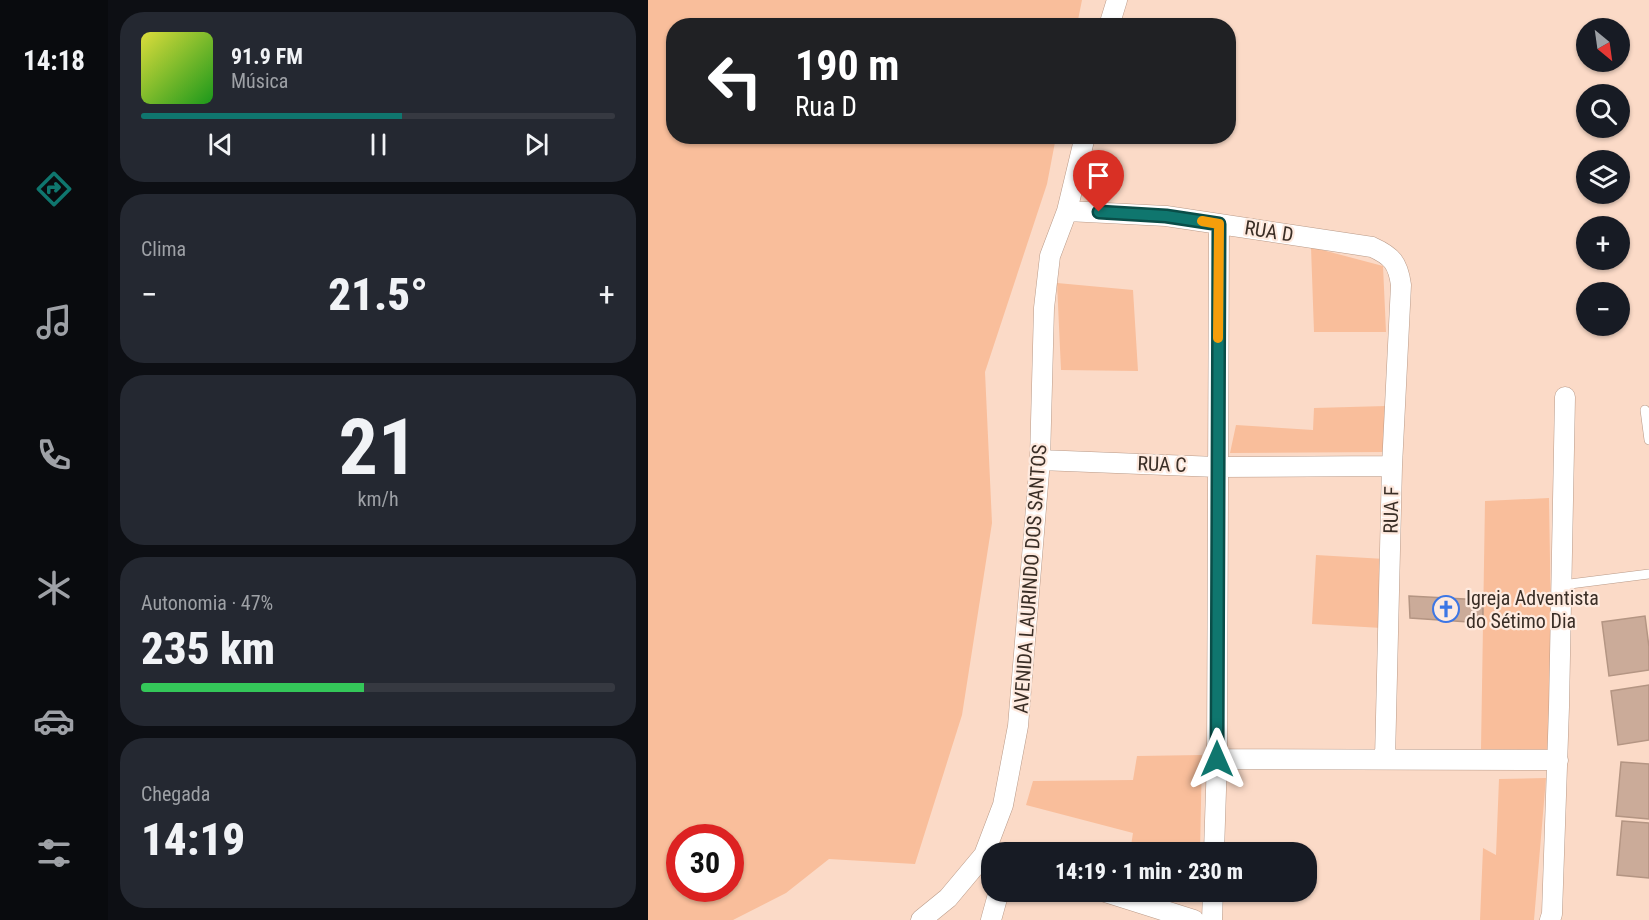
<!DOCTYPE html>
<html lang="pt">
<head>
<meta charset="utf-8">
<style>
	body { margin:0; font-family:"Roboto Condensed",sans-serif; background:#242831; color:#f1f3f6; height:100vh; display:flex; flex-direction:column; font-size:22px; white-space:nowrap }
	* { box-sizing:border-box; margin:0 }
	p { font-size:20px; color:#9ea1a6 }
	.icon { flex:none; width:33px; height:33px; fill:none; stroke:currentColor; stroke-width:2; stroke-linecap:round; stroke-linejoin:round }
	.map { position:relative; flex:1; overflow:hidden }
	.side { display:flex; flex-direction:column; gap:12px; padding:12px; background:#0d0f14; width:540px }
	.side>* { flex:none }
	.banner { position:absolute; left:18px; top:18px; width:570px; height:126px; border-radius:24px; box-shadow:0 2px 4px #0004; background:#202124; color:#fff; overflow:hidden }
	.needle { width:39px; rotate:151deg }
	.fabs { position:absolute; left:928px; top:18px; display:grid; gap:12px }
	.fabs a { display:grid; place-items:center; width:54px; height:54px; border-radius:50%; background:#171b24; box-shadow:0 2px 4px #0004; font-size:30px }
	.speed { position:absolute; left:18px; top:824px; display:flex; gap:12px; font-size:30px; font-weight:700; text-align:center }
	.speed>* { display:grid; place-content:center; width:78px; height:78px; border-radius:50%; background:#171b24; box-shadow:0 2px 4px #0004; line-height:1 }
	.speed .limit { border:9px solid #d22; background:#fff; color:#111 }
	.pin { position:absolute; display:grid; place-items:center; width:51px; height:51px; color:#fff; margin:-62px -26px; border-radius:50% 50% 50% 0; rotate:-45deg; box-shadow:0 0 6px #0007 }
	.pin .icon { rotate:45deg }
	.me { position:absolute; width:66px; margin:-33px; rotate:0deg; stroke-linejoin:round; filter:drop-shadow(0 0 4px #0008) }
	.turn { display:flex; align-items:center; gap:21px; height:126px; padding:0 30px; font-size:27px }
	.turn .icon { width:78px; height:78px; stroke-width:2.5 }
	.turn b { display:block; font-size:42px; line-height:51px }
	.big { font-size:45px; font-weight:800; line-height:1.1 }
	.side .widget { flex:1; display:flex; flex-direction:column; justify-content:center; gap:9px; min-width:0; padding:0 21px; border-radius:24px; background:#242831 }
	.side .dial { align-items:center; gap:0 }
	.dial b { font-size:78px; line-height:1 }
	.song { display:flex; align-items:center; gap:18px }
	.cover { width:72px; height:72px; border-radius:9px; background:linear-gradient(135deg,hsl(60 70% 55%),hsl(120 70% 35%)) }
	.played { height:6px; border-radius:3px; background:linear-gradient(90deg,#0f766e 55%,#363941 55%) }
	.keys { display:flex; justify-content:space-around; direction:ltr }
	.heat { display:flex; justify-content:space-between; align-items:center; font-size:33px; direction:ltr }
	.charge { height:9px; border-radius:4px; background:linear-gradient(90deg,#34c759 47%,#363941 0) }
	.trip { position:absolute; left:333px; top:842px; width:336px; height:60px; border-radius:24px; background:#171b24; box-shadow:0 2px 4px #0004; font-weight:800; line-height:60px; text-align:center }
	main { display:flex; flex:1; min-height:0 }
	.tabs { display:flex; flex-direction:column; width:108px; justify-content:space-around; align-items:center; background:#090b0e; color:#9ea1a6 }
	.tabs .icon { width:42px; height:42px }
	.tabs .on { color:#0f766e }
	.tabs b { font-size:27px; color:#f1f3f6 }
	.map>svg:first-child { display:block }
</style>
</head>
<body>
<main>
<nav class="tabs">
<b>14:18</b>
<svg class="icon on" aria-label="directions" viewBox="0 0 24 24"><path d="M12 3l9 9-9 9-9-9zM9 14v-3h6M13 9l2 2-2 2"/></svg>
<svg class="icon" aria-label="music" viewBox="0 0 24 24"><path d="M9 18V5l10-2v13"/><circle cx="6" cy="18" r="3"/><circle cx="16" cy="16" r="3"/></svg>
<svg class="icon" aria-label="phone" viewBox="0 0 24 24"><path d="M5 4h4l2 5-3 2q2 4 5 5l2-3 5 2v4C11 20 4 13 5 4z"/></svg>
<svg class="icon" aria-label="climate" viewBox="0 0 24 24"><path d="M12 3v18M4 7l16 10M4 17L20 7"/></svg>
<svg class="icon" aria-label="car" viewBox="0 0 24 24"><path d="M5 17H2v-5l4-1 3-4h7l3 4 3 1v5h-3M9 17h6M6 11h13"/><circle cx="7" cy="17" r="2"/><circle cx="17" cy="17" r="2"/></svg>
<svg class="icon" aria-label="filters" viewBox="0 0 24 24"><path d="M4 7h16M4 17h16"/><circle cx="9" cy="7" r="2"/><circle cx="15" cy="17" r="2"/></svg>
</nav>
<section class="side">
<div class="widget">
<div class="song"><i class="cover"></i><div><b>91.9 FM</b><p>Música</p></div></div>
<div class="played"></div>
<div class="keys"><svg class="icon" aria-label="previous" viewBox="0 0 24 24"><path d="M18 5L8 12l10 7zM5 5v14"/></svg><svg class="icon" aria-label="pause" viewBox="0 0 24 24"><path d="M8 5v14M16 5v14"/></svg><svg class="icon" aria-label="next" viewBox="0 0 24 24"><path d="M6 5l10 7-10 7zM19 5v14"/></svg></div>
</div>
<div class="widget"><p>Clima</p>
<div class="heat"><a>−</a><b class="big">21.5°</b><a>+</a></div>
</div>
<div class="widget dial"><b>21</b><p>km/h</p></div>
<div class="widget"><p>Autonomia · 47%</p><b class="big">235 km</b><div class="charge"></div></div>
<div class="widget"><p>Chegada</p><b class="big">14:19</b></div>
</section>
<div class="map">
<svg width="1001" height="920" viewBox="0 0 1001 920">
	<rect width="100%" height="100%" fill="#fbdac7"/>
	<path fill="#f9be9b" fill-rule="evenodd" d="M0,0H434L429,25L26,26V136L408,137L399,184L337,372L344,523L314,715L267,864L181,859L138,893L85,920H0ZM32,837H82V888H32Z
		M663,247L735,266L738,332H666Z
		M409,283L485,290L490,371L413,370Z
		M738,406L737,452L582,453L588,425L665,430L666,408Z
		M901,498L905,749H833L837,501Z
		M668,555L737,559L734,628L664,624Z
		M554,755L552,852H482L485,833L378,805L385,781L485,780L489,756Z
		M898,778L886,920H832L835,848L848,855L851,779Z"/>
	<path fill="#cbab99" stroke="#b49583" stroke-width="1.5" d="M761,596L835,600V623L762,618Z
		M997,616L1001,647V670L961,676L954,622Z
		M1001,685V740L970,745L963,691Z
		M973,762L1001,764V819L968,816Z
		M974,821L1001,823V878L969,875Z"/>
	<g fill="none" stroke-linecap="round" stroke-linejoin="round">
		<defs>
			<path id="lane" d="M997,410L1001,440
				M914,585L1001,574"/>
			<path id="street" d="M461,26L469,0
				M419,211L518,216L724,247C744,256 750,263 753,285L744,466L737,759
				M392,460L569,467L744,466
				M569,759L910,760
				M566,852L569,759L571,224
				M454,891L546,920
				M273,920L300,898L336,855L355,805L370,726L392,460L396,308L402,256L419,211L437,136
				M343,920L351,891
				M564,920L565,891
				M902,920L904,914L911,707L917,397"/>
		</defs>
		<use href="#lane" stroke="#b99a88" stroke-width="10"/>
		<use href="#street" stroke="#b99a88" stroke-width="21"/>
		<use href="#lane" stroke="#fff" stroke-width="9"/>
		<use href="#street" stroke="#fff" stroke-width="20"/>
	</g>
	<g fill="none" stroke-linecap="round" stroke-linejoin="round">
		<defs>
			<path id="route" d="M451,212L518,216L571,224L569,759"/>
		</defs>
		<use href="#route" stroke="#0a4d48" stroke-width="15"/>
		<use href="#route" stroke="#0f766e" stroke-width="10"/>
		<path stroke="#f59e0b" stroke-width="10" d="M554,221L571,224L570,338"/>
	</g>
	<defs>
		<symbol id="church-ring" viewBox="-11 -11 22 22"><circle r="9.5" fill="#feeadf" stroke="#3c76e5" stroke-width="1.5"/><path d="M-1.2-6h2.4v3.5h3.3v2.4h-3.3V6h-2.4V-.1h-3.3v-2.4h3.3Z" fill="#3c76e5"/></symbol>
	</defs>
	<g fill-rule="evenodd">
		<use href="#church-ring" x="783" y="594" width="30" height="30"/>
	</g>
	<g text-anchor="middle" dominant-baseline="central" stroke-width="4.5" stroke-linejoin="round" paint-order="stroke">
		<g font-size="20" fill="#3a2e26" stroke="#feeadf">
			<text transform="translate(621 231) rotate(9)">RUA D</text>
			<text transform="translate(514 464) rotate(2)">RUA C</text>
			<text transform="translate(743 510) rotate(-89)">RUA F</text>
			<text transform="translate(382 579) rotate(-86)">AVENIDA LAURINDO DOS SANTOS</text>
		</g>
		<g font-size="20" fill="#3a2e26" stroke="#feeadf" text-anchor="start">
			<text x="818" y="598">Igreja Adventista<tspan x="818" dy="23">do Sétimo Dia</tspan></text>
		</g>
	</g>
</svg>
<div class="fabs">
<a><svg class="needle" viewBox="-14 -14 28 28"><path d="M0-13l5 13h-10z" fill="#e53935"/><path d="M0 13l5-13h-10z" fill="#9ea1a6"/></svg></a>
<a><svg class="icon" aria-label="search" viewBox="0 0 24 24"><circle cx="10" cy="10" r="6"/><path d="M15 15l6 6"/></svg></a>
<a><svg class="icon" aria-label="layers" viewBox="0 0 24 24"><path d="M12 4l9 5-9 5-9-5zM3 14l9 5 9-5"/></svg></a>
<a>+</a>
<a>−</a>
</div>
<div class="speed"><div class="limit">30</div></div>
<div class="pin" style="left:451px;top:212px;background:#d93025"><svg class="icon" aria-label="arrive" viewBox="0 0 24 24"><path d="M6 21V4h12l-3 4 3 4H6"/></svg></div>
<svg class="me" style="left:569px;top:759px" viewBox="-20 -20 40 40"><path d="M0-17L14 15 0 8-14 15z" fill="#0f766e" stroke="#fff" stroke-width="4"/></svg>
<div class="trip">14:19 · 1 min · 230 m</div>
<div class="banner">
<div class="turn"><svg class="icon" aria-label="left" viewBox="0 0 24 24"><path d="M17 20v-9H6M10 6l-5 5 5 5"/></svg><div><b>190 m</b>Rua D</div></div>
</div>
</div>
</main>
</body>
</html>
